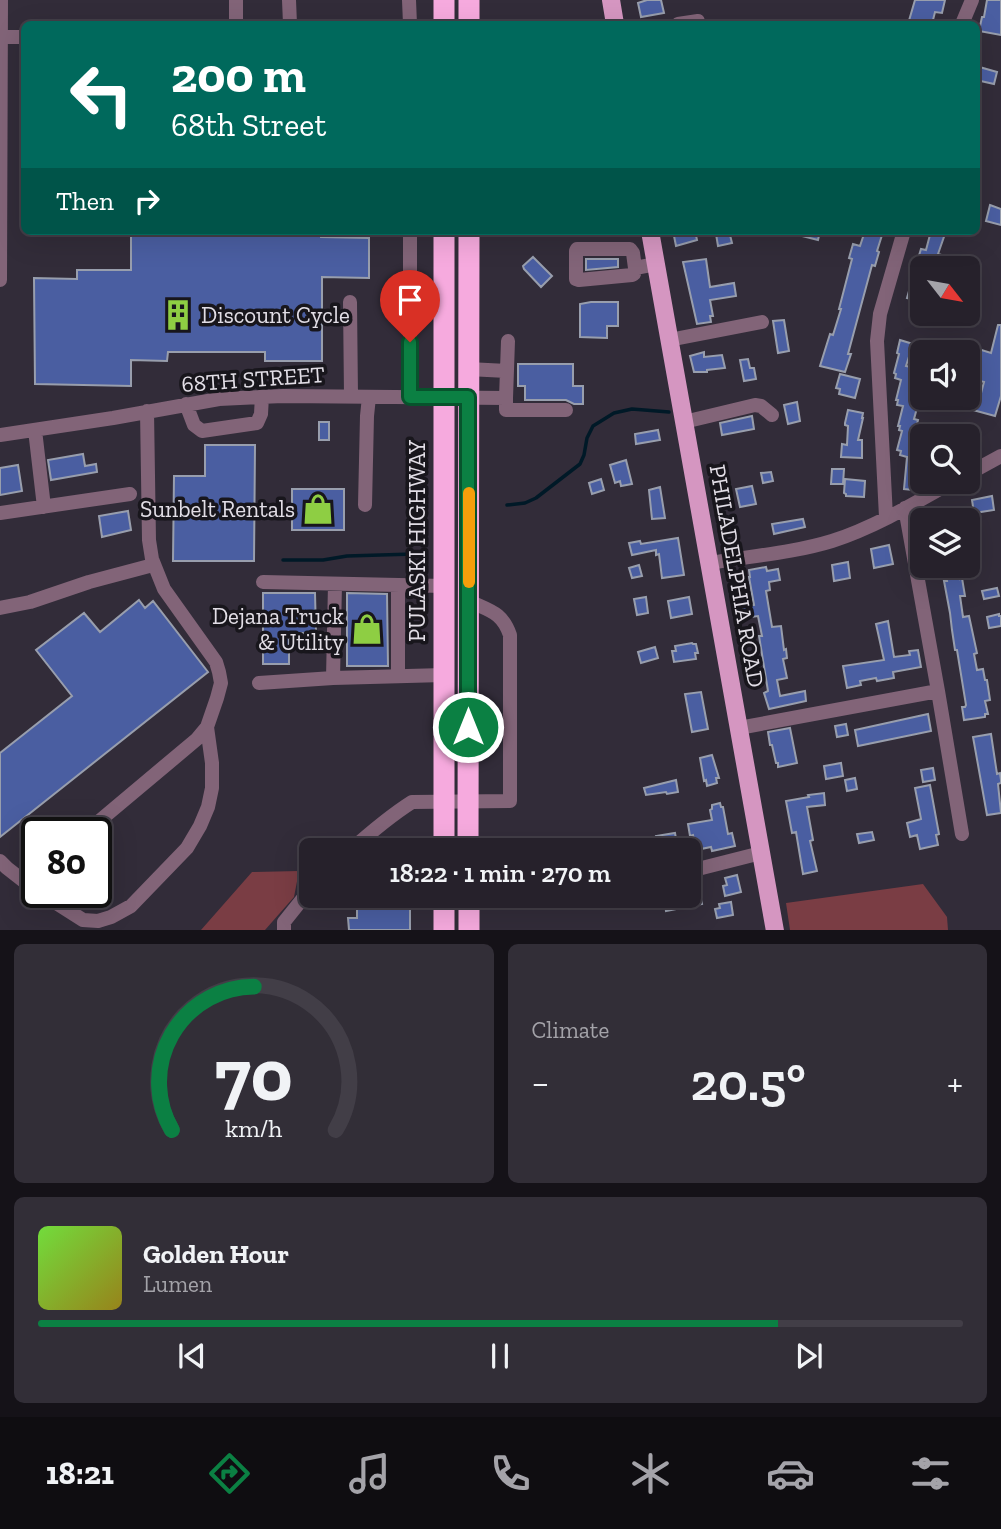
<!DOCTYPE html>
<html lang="en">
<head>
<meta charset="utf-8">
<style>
	body { margin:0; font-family:"Zilla Slab",serif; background:#322e37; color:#f1f3f6; height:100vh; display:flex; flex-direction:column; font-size:26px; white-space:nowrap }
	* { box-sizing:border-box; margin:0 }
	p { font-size:23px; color:#a4a3a9 }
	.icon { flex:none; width:38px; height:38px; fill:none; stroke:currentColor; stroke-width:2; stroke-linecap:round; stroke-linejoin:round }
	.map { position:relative; height:930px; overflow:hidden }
	.details { display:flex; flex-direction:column; gap:14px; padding:14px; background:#151218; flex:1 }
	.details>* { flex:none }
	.guide { position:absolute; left:21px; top:21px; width:959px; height:214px; border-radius:10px; box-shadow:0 7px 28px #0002,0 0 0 2px #423e47; background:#00695c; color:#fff; overflow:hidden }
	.needle { width:46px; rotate:121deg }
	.buttons { position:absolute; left:910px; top:256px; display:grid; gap:14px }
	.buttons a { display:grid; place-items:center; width:70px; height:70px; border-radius:10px; background:#26212b; box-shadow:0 7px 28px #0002,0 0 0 2px #423e47; font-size:35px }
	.speed { position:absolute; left:21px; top:817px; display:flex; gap:14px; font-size:35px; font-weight:700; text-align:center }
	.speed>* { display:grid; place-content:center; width:91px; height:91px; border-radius:50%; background:#26212b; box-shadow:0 7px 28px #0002,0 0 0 2px #423e47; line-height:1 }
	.speed .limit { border:4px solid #111; border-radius:10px; background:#fff; color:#111 }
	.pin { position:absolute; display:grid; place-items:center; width:60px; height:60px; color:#fff; margin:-72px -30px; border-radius:50% 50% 50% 0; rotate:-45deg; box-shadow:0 0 7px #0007 }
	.pin .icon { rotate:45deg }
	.me { position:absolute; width:77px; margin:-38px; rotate:0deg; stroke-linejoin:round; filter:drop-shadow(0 0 5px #0008) }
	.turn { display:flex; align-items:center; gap:24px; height:147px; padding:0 35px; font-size:32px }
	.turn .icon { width:91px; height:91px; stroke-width:2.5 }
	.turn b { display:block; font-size:49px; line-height:60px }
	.then { display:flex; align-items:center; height:66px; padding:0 35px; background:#0003; gap:14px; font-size:26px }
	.big { font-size:52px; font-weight:600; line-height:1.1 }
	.details .card { flex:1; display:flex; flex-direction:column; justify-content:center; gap:10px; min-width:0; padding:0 24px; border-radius:10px; background:#322e37 }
	.details .dial { align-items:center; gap:0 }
	.dial svg { height:182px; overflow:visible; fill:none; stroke:#423e47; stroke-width:7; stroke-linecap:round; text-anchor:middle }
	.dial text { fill:#f1f3f6; stroke:none }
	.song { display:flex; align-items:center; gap:21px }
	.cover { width:84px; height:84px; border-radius:10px; background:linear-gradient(135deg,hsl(100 70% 55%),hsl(50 70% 35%)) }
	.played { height:7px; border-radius:4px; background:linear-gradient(90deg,#0b8043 80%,#423e47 80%) }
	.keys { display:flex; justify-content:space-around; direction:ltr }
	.heat { display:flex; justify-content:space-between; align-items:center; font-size:38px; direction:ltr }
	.details .tiles { flex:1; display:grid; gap:14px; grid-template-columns:1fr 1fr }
	.card:last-child { grid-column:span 2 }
	.trip { position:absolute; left:299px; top:838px; width:402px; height:70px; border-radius:10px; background:#26212b; box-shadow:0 7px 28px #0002,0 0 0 2px #423e47; font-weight:600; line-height:70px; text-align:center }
	.dock { display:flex; height:112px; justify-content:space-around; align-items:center; background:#0f0d11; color:#a4a3a9 }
	.dock .icon { width:49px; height:49px }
	.dock .active { color:#0b8043 }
	.dock b { font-size:32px; color:#f1f3f6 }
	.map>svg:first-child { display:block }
</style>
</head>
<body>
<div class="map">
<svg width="1001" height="931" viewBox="0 0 1001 931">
	<rect width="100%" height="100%" fill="#322c39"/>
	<path fill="#7a3d44" d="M299,871L294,897L265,930H201L252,872Z
		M923,884L947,917L948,930H790L786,903Z"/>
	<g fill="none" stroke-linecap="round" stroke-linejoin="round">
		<path stroke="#001927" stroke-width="3.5" d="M507,505L525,503L536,498L580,464L584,455L587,438L593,426L614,413L632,409L669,412
			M283,560H323L347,556L414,554"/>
	</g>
	<path fill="#4a5ea1" stroke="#989ead" stroke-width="2" d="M647,0H661L664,13L641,17L638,3Z
		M915,0H945L942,13L935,12L932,24H908Z
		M987,0H1001V35L979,31L982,17H984Z
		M976,66L997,72L994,84L976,80Z
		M990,205L1001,209V225L986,221Z
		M673,231H695L697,240L676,246Z
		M721,231H729L732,243L718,246L716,234L721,233Z
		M794,231H820L818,240L794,234Z
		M865,231L883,232L877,251L879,252L875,266L872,265L848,354H851L845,372L820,366L830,334L833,335L841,309H839L852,259L849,258L853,244L860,246Z
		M931,231H946L938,254L945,256L942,268H936L917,262L921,249L926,250Z
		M321,232V237L369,238V278L322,277V361H265V352H168L167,361L131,360V386L35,384L34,278L77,279V270H131V233Z
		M533,257L552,276L541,287L524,269L523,266Z
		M586,259H618V267L586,270Z
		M706,259L710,287L734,283L736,296L710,300L713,316H710L711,322L697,324L683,262Z
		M911,284L922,287V302L907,298Z
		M591,302H618V326H607V338L580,337V304Z
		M784,320L789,351L778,353L773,321Z
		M998,325H1001V396L995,416L973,410L976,397H980L984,382L976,380L979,370L968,366V358L972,347L991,353Z
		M900,340L913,344L906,366L915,368L913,374L917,375L912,393L916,394L915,397H920L914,419L918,420L917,424L922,425L917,445L922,446V448L918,469L919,472L918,487L913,486V490L904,489L907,457L900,455L901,451L897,450L902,431L899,430L900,426H898L903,406L897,405L898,400H896L901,380L895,378L896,374L894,373L899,354L897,353Z
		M704,352V357L722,355L725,368L707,370V372H694L690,356Z
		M748,359L750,368H754L756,379L744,381L740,360Z
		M518,364H573V386H583V404H574L566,400H525V386H518Z
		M840,374L860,379L855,398L839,394L840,389L836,388Z
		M797,402L800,421L788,424L784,405Z
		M848,410L863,413L862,418H863L858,440H862V458L841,457L842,444L847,445L848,426L845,425V423Z
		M752,416L754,429L722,435L720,423Z
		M319,422H329V440H319Z
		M967,424L973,436H943Z
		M658,430L660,440L636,444L635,434Z
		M205,445H255L254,561H173L174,476H205Z
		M83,454L85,466L96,464L97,472L51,480L48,460Z
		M626,460L632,484L621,486L620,481L615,483L610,465Z
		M18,465L22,491L0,495V468Z
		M832,469H844L843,484H831Z
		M771,472L773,481L763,483L761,473Z
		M601,479L604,490L592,494L589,483Z
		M845,479L865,481L864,497L846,496V494L844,493Z
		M752,486L756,504L740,507L736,489Z
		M660,487L665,518L652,519L649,490Z
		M292,489H344V530H292Z
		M992,496L994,510L974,513L972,500Z
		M128,511L131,530L102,537L99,516Z
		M803,519L805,527L774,534L772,524Z
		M678,538L684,575L662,578L659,554L656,555V550L632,555L629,543L640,541L641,544Z
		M889,545L893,564L874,568L871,549Z
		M848,562L850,578L834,581L832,565Z
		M639,565L642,576L632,578L629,568Z
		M944,565H958L960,579L962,578L965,596H960L963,617L969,616L977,653L974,654L977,670L983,669L985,680H987L990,700L985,701L988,714H985V717L964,720L962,707H965L966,705L957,650H955L952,630L950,613L944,581H947Z
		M766,567L767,571L778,569L780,580L769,582L770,590L766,591L772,627L781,626L784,650L786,649L787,658L783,659L787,678L777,680L780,696L805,691L806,701L769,709L764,693L768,691L759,636H762L758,616L743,618L742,607L754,605L749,577H750L749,570Z
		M997,588L999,596L984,599L982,591Z
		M263,593H315L316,633H289V664H263Z
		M347,593L387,594L388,666H347Z
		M646,597L648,613L637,615L634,599Z
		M689,597L692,614L671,618L668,601Z
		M139,600L145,608L153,601L208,672L0,837V753L72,696L36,650L84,613L100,632Z
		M999,614V616H1001V626L989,628L987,617Z
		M888,621L894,657L910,655L909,651L918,650L921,667L893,672L894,678L877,681L876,678L860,681L861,685L847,688L843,666L884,660L876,624Z
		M692,643L693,644H696L698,653H695L696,659L674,662L672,651H676L675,646Z
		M655,647L658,658L641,663L638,652Z
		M701,692L708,729L692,732L685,694Z
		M928,714L931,731L858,746L855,730Z
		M846,724L848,735L837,737L835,726Z
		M790,728L797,763L778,767V763H776L772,745H770L768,732Z
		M991,734L997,774L1000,773L1001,780V783L998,784L1001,813L987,815L973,737Z
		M712,755L719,778H716L717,783L707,786L706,780L704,781L700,758Z
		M841,763L843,776L826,779L824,766Z
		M933,768L935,780L923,782L921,770Z
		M855,778L857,789L847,791L845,780Z
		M676,780L678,792L667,794L666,792L646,795L644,788Z
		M930,785L939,834L936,835L938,845L920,849L917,835L910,837L907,823L921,819L915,788Z
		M824,793L825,805L807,807L813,840L810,841L817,871L803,874L796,832L792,833L786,801L809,797L808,795Z
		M720,803L721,807H723L728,834L732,833L735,846L712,851L711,847L696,850L693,835L690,836L688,824L712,820L710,810L712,809V805Z
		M872,832L874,840L859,843L857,834Z
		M675,833L678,850H658L656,836Z
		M737,875L741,892L725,896L723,886L727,885L725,878Z
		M698,884L702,904L666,911L664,896H690V886Z
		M357,898H410V930H349L348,918H357Z
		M731,902L733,915L717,918L715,909L720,908L719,904Z"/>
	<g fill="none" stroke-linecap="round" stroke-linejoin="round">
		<path stroke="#826478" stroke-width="14" d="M236,0V24
			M289,0L290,24
			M409,0L410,24
			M678,24L698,21
			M962,24L972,0
			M0,37H24
			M410,231V397
			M635,268L634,274L632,275L579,280L576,279V251L577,249H630L633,253L635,268L656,264
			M0,280L1,0
			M350,302L351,396
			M669,340L762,322
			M468,369L507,371
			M506,398L508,341
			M186,404L194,425L202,431L257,423L261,414L262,396
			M147,411L149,540L152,559L164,589L216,662L219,672L221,683L217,698L207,727
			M684,422L755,405L761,406L772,415
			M35,430L44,507
			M0,435L113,418L219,399L283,396L506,398V410H566
			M968,474L1001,456
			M365,505L367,416L369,397
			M905,508L938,691L962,834
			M0,513L130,494
			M886,517L877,341L880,314L904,231
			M710,563C750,556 793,553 832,541C875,527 915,503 954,481
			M263,582L444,586
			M398,585V676
			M0,608L30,602L89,582L153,565
			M333,678L335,584
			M259,683L333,678L444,675
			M739,728L938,691
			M351,850C370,833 390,816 412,802L510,801V635C502,612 490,611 469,601
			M0,861L7,868L30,886
			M690,871L761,853
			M39,892L83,920L98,921L111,917L131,906L187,848L200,826L208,807L212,788V763L207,727L197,739L85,833
			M284,931V922L312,887"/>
		<path stroke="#d596c1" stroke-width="18" d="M611,0L615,24
			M650,231L775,931"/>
		<path stroke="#f6aade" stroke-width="21" d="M444,0V24
			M469,24V0
			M444,231V850
			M468,850L469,231
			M444,896V931
			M469,896V931"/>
	</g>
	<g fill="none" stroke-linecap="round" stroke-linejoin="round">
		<defs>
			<path id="route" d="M410,342V397H468V727"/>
		</defs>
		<use href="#route" stroke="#07532c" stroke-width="18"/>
		<use href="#route" stroke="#0b8043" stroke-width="12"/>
		<path stroke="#f59e0b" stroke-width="12" d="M469,493V582"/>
	</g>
	<defs>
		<symbol id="building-bare" viewBox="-9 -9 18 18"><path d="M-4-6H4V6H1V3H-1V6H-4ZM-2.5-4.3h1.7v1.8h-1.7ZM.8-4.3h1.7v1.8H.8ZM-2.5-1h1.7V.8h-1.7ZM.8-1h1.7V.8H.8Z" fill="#8ece43" stroke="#18161c" stroke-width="2.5" paint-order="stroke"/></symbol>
		<symbol id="shop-bare" viewBox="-9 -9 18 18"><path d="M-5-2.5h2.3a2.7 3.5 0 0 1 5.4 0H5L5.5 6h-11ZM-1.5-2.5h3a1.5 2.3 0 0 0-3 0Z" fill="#8ece43" stroke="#18161c" stroke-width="2.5" paint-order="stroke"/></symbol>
	</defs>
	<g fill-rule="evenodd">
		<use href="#building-bare" x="156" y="293" width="44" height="44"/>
		<use href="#shop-bare" x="296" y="487" width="44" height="44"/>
		<use href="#shop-bare" x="345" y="607" width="44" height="44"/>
	</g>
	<g text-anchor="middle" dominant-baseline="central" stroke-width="7" stroke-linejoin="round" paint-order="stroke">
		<g font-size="23" fill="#e2dee6" stroke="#18161c" text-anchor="end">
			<text x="201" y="315" text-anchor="start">Discount Cycle</text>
			<text x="295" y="509">Sunbelt Rentals</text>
			<text x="344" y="616">Dejana Truck<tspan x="344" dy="26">&amp; Utility</tspan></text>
		</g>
		<g font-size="23" fill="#e2dee6" stroke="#18161c">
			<text transform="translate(253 379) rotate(-4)">68TH STREET</text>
			<text transform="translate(417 541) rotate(-90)">PULASKI HIGHWAY</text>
			<text transform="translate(737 576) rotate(80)">PHILADELPHIA ROAD</text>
		</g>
	</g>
</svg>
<div class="buttons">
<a><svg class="needle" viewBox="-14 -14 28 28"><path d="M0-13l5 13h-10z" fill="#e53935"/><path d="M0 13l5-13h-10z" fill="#a4a3a9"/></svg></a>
<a><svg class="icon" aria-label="sound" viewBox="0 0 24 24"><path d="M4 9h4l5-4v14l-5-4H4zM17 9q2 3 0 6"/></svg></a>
<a><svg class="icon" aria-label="search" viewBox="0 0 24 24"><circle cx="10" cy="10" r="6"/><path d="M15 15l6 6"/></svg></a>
<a><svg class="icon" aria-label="layers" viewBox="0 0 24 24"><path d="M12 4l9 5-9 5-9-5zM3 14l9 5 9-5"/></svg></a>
</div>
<div class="speed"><div class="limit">80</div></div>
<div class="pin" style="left:410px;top:342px;background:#d93025"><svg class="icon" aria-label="arrive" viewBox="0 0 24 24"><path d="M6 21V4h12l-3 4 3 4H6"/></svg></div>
<svg class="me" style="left:468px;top:727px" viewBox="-20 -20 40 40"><circle r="17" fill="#0b8043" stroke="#fff" stroke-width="3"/><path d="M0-11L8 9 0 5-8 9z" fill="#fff"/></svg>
<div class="trip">18:22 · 1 min · 270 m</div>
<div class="guide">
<div class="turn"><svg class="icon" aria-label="left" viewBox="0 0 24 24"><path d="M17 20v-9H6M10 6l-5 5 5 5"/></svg><div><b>200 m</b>68th Street</div></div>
<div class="then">Then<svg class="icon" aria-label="right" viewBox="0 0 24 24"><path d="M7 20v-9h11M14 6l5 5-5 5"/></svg></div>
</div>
</div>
<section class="details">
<div class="tiles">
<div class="card dial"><svg viewBox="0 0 100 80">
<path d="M14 69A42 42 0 1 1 86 69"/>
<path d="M14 69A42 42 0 0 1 50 6" stroke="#0b8043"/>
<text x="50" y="56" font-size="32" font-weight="700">70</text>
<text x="50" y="72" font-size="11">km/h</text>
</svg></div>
<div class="card"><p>Climate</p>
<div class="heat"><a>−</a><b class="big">20.5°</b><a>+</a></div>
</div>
<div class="card">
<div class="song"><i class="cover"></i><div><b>Golden Hour</b><p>Lumen</p></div></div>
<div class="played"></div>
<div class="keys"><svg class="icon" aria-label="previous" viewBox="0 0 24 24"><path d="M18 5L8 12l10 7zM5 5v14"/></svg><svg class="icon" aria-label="pause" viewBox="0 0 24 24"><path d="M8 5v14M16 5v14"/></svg><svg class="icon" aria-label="next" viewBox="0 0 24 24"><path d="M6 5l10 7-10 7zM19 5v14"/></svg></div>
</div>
</div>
</section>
<nav class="dock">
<b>18:21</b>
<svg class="icon active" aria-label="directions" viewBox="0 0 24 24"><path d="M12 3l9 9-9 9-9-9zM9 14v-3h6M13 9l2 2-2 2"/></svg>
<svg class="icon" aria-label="music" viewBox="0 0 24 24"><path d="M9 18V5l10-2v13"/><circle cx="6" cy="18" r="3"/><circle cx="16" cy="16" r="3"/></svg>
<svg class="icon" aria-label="phone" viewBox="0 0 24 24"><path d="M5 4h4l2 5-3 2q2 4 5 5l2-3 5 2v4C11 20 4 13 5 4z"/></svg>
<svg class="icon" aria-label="climate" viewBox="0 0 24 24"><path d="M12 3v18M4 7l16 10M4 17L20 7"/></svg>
<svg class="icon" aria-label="car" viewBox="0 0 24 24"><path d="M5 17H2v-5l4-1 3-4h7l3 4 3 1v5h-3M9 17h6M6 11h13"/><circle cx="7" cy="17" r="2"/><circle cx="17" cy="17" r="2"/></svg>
<svg class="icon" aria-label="filters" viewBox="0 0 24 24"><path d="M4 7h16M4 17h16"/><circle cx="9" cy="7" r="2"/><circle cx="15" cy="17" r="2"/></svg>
</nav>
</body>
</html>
